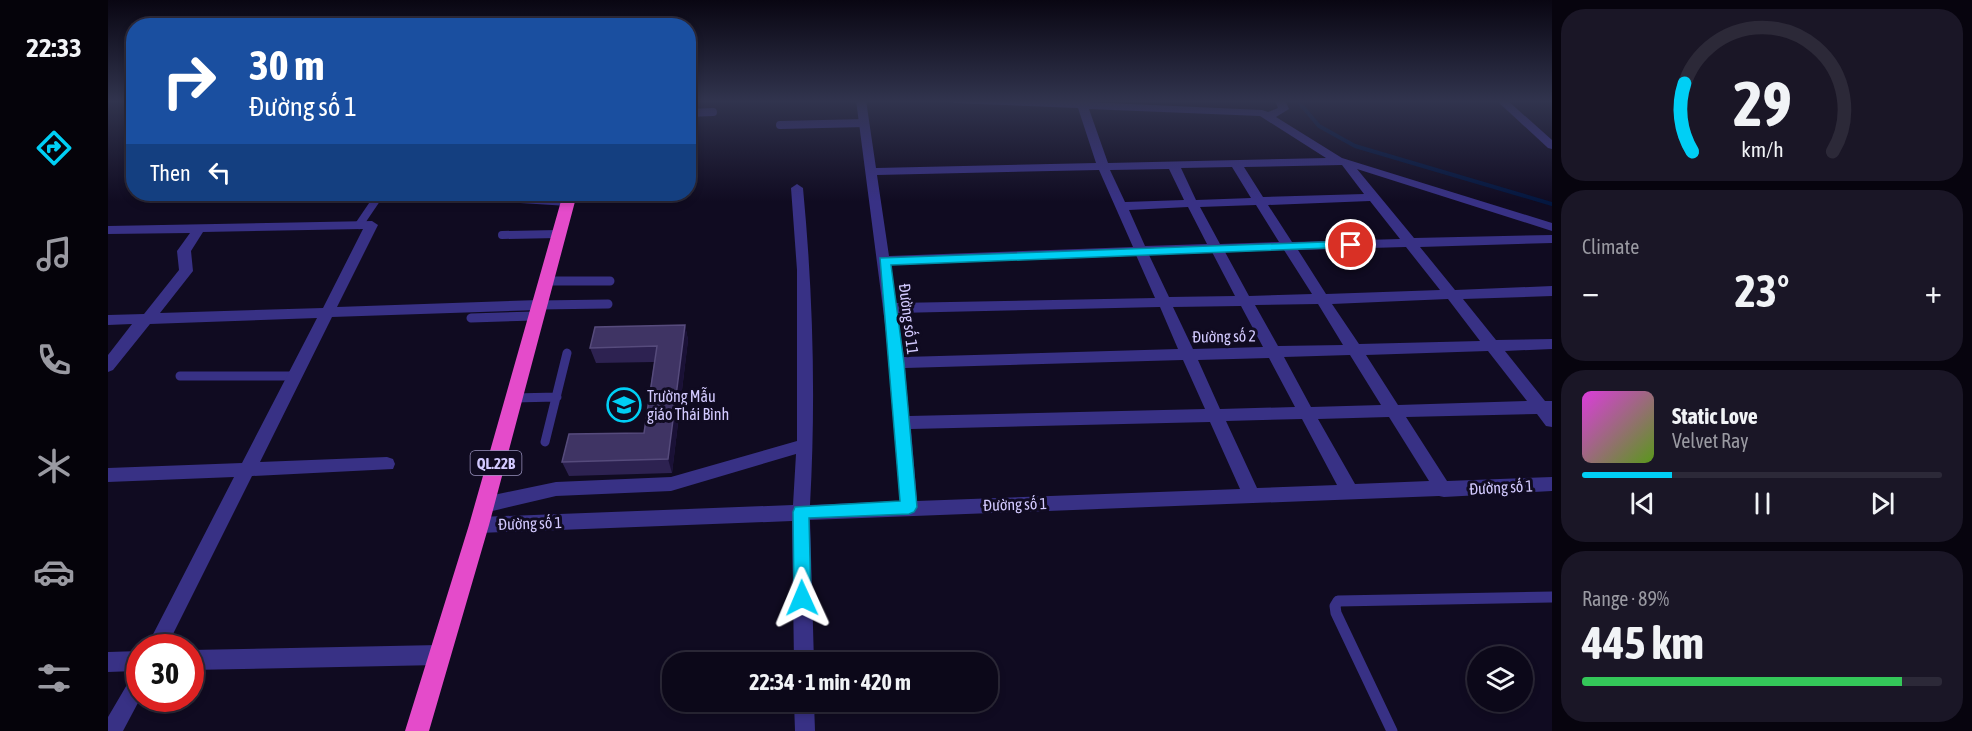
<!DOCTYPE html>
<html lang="en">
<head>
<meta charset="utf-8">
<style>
	body { margin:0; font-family:"Asap Condensed",sans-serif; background:#1a1626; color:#f1f3f6; height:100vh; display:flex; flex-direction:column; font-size:22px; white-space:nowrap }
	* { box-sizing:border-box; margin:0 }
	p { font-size:20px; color:#9a9aa2 }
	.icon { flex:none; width:33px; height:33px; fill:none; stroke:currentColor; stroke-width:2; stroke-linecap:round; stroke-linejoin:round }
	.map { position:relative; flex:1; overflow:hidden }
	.sheet { display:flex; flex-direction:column; gap:9px; padding:9px; background:#07040e; width:420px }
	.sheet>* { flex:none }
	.hud { position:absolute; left:18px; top:18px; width:570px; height:183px; border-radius:24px; box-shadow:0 3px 9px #0003,0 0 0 2px #2c2938; background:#1a4fa0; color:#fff; overflow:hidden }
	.buttons { position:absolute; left:1359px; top:646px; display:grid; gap:12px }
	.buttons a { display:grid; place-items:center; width:66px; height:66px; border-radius:50%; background:#0c0819; box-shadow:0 3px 9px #0003,0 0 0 2px #2c2938; font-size:30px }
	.speed { position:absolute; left:18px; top:634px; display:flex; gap:12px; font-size:30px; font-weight:700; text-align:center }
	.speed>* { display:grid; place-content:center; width:78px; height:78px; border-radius:50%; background:#0c0819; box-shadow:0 3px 9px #0003,0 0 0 2px #2c2938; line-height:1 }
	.speed .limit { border:9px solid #d22; background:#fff; color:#111 }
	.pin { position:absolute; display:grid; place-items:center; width:51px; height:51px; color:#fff; margin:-26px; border:3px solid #fff; border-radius:50%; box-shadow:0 2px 6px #0007 }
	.me { position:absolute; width:66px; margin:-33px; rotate:359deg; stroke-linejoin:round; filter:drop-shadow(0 0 4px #0008) }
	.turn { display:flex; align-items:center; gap:21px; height:126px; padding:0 24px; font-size:27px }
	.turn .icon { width:78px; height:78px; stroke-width:2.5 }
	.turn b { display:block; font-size:42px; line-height:51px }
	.then { display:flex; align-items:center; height:57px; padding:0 24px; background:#0003; gap:12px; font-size:22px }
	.big { font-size:45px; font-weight:700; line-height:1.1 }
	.sheet .widget { flex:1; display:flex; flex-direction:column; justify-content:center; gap:9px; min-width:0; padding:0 21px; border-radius:24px; background:#1a1626 }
	.sheet .dial { align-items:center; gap:0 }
	.dial svg { height:156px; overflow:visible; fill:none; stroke:#2c2938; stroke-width:7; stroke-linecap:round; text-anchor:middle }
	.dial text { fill:#f1f3f6; stroke:none }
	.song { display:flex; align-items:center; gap:18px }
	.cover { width:72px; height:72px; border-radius:9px; background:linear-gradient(135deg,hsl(300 70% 55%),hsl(90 70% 35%)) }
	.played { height:6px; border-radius:3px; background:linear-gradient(90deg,#00cff5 25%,#2c2938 25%) }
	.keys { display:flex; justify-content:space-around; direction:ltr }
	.heat { display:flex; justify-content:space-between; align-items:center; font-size:33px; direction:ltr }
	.charge { height:9px; border-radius:4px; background:linear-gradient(90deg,#34c759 89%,#2c2938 0) }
	.trip { position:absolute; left:554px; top:652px; width:336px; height:60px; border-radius:24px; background:#0c0819; box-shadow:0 3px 9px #0003,0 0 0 2px #2c2938; font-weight:700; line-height:60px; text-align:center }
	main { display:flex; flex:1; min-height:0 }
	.tab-bar { display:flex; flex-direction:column; width:108px; justify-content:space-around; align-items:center; background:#05030a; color:#9a9aa2 }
	.tab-bar .icon { width:42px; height:42px }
	.tab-bar .on { color:#00cff5 }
	.tab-bar b { font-size:27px; color:#f1f3f6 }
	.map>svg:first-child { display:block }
</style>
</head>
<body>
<main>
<nav class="tab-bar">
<b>22:33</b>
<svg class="icon on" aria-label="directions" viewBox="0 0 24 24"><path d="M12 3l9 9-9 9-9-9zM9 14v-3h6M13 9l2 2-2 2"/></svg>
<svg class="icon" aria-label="music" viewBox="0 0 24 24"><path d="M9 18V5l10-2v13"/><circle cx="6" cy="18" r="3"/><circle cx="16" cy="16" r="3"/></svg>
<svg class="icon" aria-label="phone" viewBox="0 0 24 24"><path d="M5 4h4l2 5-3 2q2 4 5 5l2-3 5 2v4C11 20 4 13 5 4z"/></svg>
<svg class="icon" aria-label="climate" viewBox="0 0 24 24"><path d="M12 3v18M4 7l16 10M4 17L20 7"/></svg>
<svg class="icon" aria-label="car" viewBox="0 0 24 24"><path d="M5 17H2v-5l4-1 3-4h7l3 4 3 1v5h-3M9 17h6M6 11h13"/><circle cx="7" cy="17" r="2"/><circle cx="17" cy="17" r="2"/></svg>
<svg class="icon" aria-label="filters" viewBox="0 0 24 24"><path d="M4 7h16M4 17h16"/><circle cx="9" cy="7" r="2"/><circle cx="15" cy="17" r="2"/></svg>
</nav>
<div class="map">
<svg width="1444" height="731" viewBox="0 0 1444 731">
	<rect width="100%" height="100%" fill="#100b21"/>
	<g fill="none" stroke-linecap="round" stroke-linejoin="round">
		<path stroke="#041740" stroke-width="4" d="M1189,100L1211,126L1247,146L1444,204"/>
		<path stroke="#383185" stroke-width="8" d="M580,113L605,112
			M672,125L757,123
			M251,225L272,194
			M394,235L450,234"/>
		<path stroke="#383185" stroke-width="9" d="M438,281H502
			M431,305L500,304
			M363,318L427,316
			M72,376H188
			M405,398L449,397
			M437,442L459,353"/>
		<path stroke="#383185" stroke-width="11" d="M1284,731L1228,613L1227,606L1230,601L1444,597"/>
		<path fill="#383185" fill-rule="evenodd" d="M748,100H758L768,168L988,163L970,108L846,103L841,100H978L979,102L1154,110L1160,112L1170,108L1167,100H1177L1181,109L1168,117L1234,158L1444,223V231L1249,169L1306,238L1444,235V243L1312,247L1347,290L1444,286V296L1355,299L1388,340L1444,339V349L1397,351L1437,401H1444V427L1438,426L1429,414L1298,417L1339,481L1444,477V491L1336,497L1331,496L702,520L706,663H686L684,521L371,533L365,531L362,525L365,519L371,517L685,505L688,454L563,491L448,496L376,513L370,510L367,505L370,500L376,497L448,482L563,477L689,441V270L683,188L689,184L695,188C705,293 708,399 702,505L792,501L782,363ZM981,109L1152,116L1218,158L1000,163ZM1234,165L1256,194L1155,197L1136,167ZM1124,167L1143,198L1088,200L1073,168ZM1061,169L1076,200L1017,202L1002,170ZM991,170L1025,247L781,256L769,175ZM1262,201L1292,239L1184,242L1160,205ZM1148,205L1171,242L1112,244L1092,207ZM1080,207L1099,244L1037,246L1021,210ZM1298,247L1332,290L1218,294L1190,250ZM1176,250L1204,294L1141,296L1117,252ZM1104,252L1127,296L1061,297L1041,255ZM1028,255L1047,298L788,303L782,265ZM1340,299L1372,341L1251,344L1224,304ZM1210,304L1235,345L1170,346L1147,305ZM1133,306L1155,347L1085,349L1065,307ZM1052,307L1070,349L796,357L789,313ZM1380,351L1419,401L1290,405L1258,355ZM1242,355L1273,405L1203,407L1176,357ZM1161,358L1187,407L1112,409L1090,360ZM1075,360L1097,409L801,416L797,368ZM1281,417L1321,481L1247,484L1210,419ZM1194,419L1229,485L1149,488L1118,421ZM1102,422L1132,489L809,501L803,429Z
			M324,194H383L460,198L466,202L460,206L330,198Z
			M264,221L270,225L229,307L431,300L438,305L431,310L224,317L152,462L279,457L285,459L287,464L285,469L144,476L58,648H38L126,477L0,482V468L134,463L209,318L42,324L5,370L0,372V355L24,324L0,325V315L36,314L71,270L69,251L82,233L0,234V226ZM255,229L215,308L52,313L85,271L83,251L95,232Z
			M331,645L338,648L341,655L338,662L331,665L82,670V650Z
			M32,651V699L15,731H0V717L27,671L0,672V652Z
			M686,702H706L707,731H687Z"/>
		<path fill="#383185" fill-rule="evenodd" d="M1388,100H1399L1444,140V149L1440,148Z"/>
		<path fill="#e44bca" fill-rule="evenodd" d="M455,194H469L381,525L321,731H297L361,525Z"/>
	</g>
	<path fill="#2d2251" d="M577,325L580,340L564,473L461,476L454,462L536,433L546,362L488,363L482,348Z"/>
	<path fill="#1a1136" d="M577,325L580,340L564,473L560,459Z"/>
	<path fill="#3f3464" stroke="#564b7c" stroke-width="1.5" d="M577,325L560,459L454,462L461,434L536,433L549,346L482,348L487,327Z"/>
	<linearGradient id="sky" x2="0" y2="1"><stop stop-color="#090612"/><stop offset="0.5" stop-color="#31344e"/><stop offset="1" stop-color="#31344e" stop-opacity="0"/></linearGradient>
	<rect width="1444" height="202" fill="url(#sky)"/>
	<path fill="#00cff5" stroke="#00879f" stroke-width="1.5" d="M1243,241L1247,242V247L783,265L796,363L809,507L806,512L801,514L701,518L703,598L701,604L694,606L688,604L686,598L685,512L687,507L792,501L772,258Z"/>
	<defs>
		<symbol id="school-ring" viewBox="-11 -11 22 22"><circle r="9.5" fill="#100b21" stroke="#00cff5" stroke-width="1.5"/><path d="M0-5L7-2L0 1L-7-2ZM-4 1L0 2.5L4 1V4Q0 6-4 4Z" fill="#00cff5"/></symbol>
	</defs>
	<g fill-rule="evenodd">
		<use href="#school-ring" x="497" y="386" width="38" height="38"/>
	</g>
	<g text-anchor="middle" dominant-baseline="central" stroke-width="6" stroke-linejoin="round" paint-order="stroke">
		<rect fill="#100b21" stroke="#9891bc" stroke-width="1.5" x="362.5" y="451" width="51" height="24" rx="4.5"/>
		<g font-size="15" font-weight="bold" fill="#d3caff">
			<text x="388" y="463">QL.22B</text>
		</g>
		<g font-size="16" fill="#d3caff" stroke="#100b21">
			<text transform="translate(801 319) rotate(83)">Đường số 11</text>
			<text transform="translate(1116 336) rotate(-1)">Đường số 2</text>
			<text transform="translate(1393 487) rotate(-3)">Đường số 1</text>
			<text transform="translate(907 504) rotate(-2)">Đường số 1</text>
			<text transform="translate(422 523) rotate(-2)">Đường số 1</text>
		</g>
		<g font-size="16" fill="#d3caff" stroke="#100b21" text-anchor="start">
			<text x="539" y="396">Trường Mẫu<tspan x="539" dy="18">giáo Thái Bình</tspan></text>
		</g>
	</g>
</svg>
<div class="buttons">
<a><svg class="icon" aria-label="layers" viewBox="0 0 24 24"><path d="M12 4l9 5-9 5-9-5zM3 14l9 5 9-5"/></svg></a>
</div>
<div class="speed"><div class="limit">30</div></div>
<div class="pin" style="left:1243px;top:245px;background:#d93025"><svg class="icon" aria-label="arrive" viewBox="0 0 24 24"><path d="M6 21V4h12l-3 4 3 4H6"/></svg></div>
<svg class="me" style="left:694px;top:598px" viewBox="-20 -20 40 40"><path d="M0-17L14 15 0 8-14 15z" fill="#00cff5" stroke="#fff" stroke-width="4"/></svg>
<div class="trip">22:34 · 1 min · 420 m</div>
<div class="hud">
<div class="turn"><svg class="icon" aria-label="right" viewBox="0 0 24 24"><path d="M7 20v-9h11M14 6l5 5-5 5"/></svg><div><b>30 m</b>Đường số 1</div></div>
<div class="then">Then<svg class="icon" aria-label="left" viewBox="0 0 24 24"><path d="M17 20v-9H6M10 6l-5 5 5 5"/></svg></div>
</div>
</div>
<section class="sheet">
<div class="widget dial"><svg viewBox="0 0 100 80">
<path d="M14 69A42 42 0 1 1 86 69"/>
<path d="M14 69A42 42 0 0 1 10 34" stroke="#00cff5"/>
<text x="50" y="56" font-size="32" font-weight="700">29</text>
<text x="50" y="72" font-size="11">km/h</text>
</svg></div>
<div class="widget"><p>Climate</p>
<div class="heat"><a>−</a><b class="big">23°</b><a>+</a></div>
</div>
<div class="widget">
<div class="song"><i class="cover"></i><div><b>Static Love</b><p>Velvet Ray</p></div></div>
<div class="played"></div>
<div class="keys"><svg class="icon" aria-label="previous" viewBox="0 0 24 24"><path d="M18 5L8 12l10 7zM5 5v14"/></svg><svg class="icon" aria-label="pause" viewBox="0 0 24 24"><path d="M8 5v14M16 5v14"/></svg><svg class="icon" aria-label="next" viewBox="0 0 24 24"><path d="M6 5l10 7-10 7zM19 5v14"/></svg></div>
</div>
<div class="widget"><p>Range · 89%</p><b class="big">445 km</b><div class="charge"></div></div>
</section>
</main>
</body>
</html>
